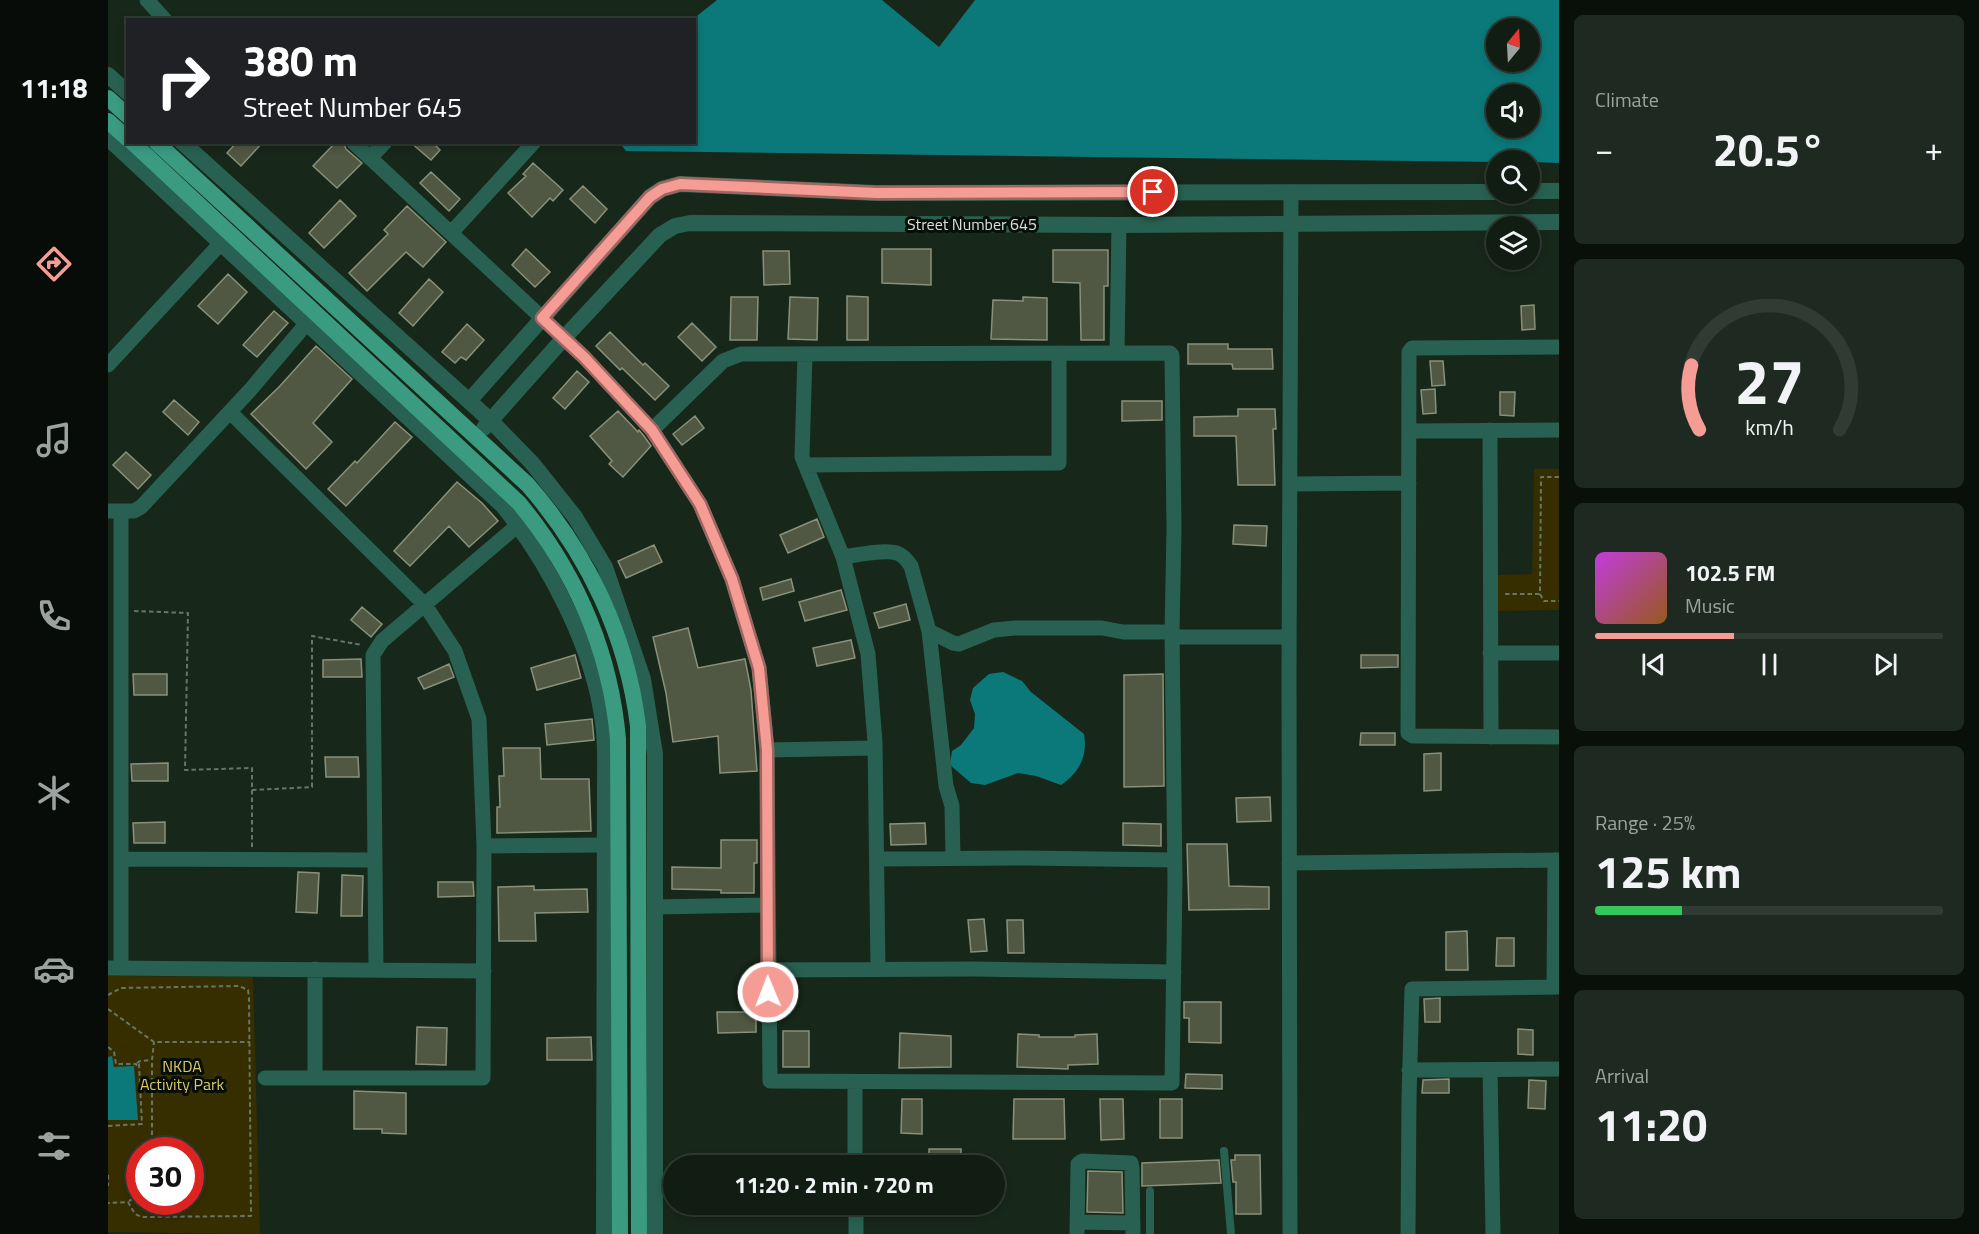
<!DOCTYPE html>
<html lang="en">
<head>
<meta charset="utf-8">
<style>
	body { margin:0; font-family:"Titillium Web",sans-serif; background:#1e2a21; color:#f1f3f6; height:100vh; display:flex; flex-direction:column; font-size:22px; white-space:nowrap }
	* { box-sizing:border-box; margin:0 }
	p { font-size:20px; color:#9ca2a0 }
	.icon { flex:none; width:33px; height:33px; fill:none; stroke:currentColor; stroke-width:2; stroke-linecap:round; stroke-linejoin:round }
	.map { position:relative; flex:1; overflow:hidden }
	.side { display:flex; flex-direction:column; gap:15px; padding:15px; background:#09100a; width:420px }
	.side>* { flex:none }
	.banner { position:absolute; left:18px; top:18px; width:570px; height:126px; border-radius:0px; box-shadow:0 3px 9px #0003,0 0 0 2px #303b33; background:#202124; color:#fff; overflow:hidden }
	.needle { width:39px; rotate:18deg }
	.controls { position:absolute; left:1378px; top:18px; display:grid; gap:12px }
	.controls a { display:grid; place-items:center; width:54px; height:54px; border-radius:50%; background:#111d13; box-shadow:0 3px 9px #0003,0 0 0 2px #303b33; font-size:30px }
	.speed { position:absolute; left:18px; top:1137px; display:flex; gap:12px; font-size:30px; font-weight:700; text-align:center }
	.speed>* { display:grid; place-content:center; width:78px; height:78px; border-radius:50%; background:#111d13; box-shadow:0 3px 9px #0003,0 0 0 2px #303b33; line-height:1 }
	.speed .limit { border:9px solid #d22; background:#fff; color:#111 }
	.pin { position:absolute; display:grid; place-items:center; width:51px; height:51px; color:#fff; margin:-26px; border:3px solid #fff; border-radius:50%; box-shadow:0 2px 6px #0007 }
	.me { position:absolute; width:66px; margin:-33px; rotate:359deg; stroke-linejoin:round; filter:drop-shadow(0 0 4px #0008) }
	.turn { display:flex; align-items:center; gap:21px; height:126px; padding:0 18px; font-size:27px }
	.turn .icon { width:78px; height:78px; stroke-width:2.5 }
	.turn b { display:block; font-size:42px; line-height:51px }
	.big { font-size:45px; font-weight:700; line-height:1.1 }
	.side .card { flex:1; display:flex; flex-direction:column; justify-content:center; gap:9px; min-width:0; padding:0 21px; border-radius:9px; background:#1e2a21 }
	.side .dial { align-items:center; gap:0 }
	.dial svg { height:156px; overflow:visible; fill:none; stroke:#303b33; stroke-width:7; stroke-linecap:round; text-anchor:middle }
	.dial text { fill:#f1f3f6; stroke:none }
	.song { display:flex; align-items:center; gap:18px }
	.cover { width:72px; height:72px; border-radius:9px; background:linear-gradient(135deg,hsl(290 70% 55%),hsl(30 70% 35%)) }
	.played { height:6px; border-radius:3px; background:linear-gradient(90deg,#f59c94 40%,#303b33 40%) }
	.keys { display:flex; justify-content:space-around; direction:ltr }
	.heat { display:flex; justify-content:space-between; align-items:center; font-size:33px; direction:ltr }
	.charge { height:9px; border-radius:4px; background:linear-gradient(90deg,#34c759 25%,#303b33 0) }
	.trip { position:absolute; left:555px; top:1155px; width:342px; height:60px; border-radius:30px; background:#111d13; box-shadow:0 3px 9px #0003,0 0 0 2px #303b33; font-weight:700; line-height:60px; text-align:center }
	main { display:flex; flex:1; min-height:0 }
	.tab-bar { display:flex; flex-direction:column; width:108px; justify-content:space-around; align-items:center; background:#070c08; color:#9ca2a0 }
	.tab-bar .icon { width:42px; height:42px }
	.tab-bar .on { color:#f59c94 }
	.tab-bar b { font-size:27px; color:#f1f3f6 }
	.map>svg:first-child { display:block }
</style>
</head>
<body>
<main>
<nav class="tab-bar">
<b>11:18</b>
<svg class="icon on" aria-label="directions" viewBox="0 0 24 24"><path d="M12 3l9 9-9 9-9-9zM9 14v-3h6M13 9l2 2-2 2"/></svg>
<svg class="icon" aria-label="music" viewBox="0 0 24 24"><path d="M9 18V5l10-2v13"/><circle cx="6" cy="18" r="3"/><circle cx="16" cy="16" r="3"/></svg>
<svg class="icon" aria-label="phone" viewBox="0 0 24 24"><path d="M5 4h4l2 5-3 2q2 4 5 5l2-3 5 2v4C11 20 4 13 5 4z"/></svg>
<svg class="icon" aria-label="climate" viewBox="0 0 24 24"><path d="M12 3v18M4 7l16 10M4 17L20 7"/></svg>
<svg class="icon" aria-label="car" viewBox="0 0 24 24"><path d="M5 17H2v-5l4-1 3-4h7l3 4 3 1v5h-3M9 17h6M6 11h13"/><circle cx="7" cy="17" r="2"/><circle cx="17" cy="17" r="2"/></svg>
<svg class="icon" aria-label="filters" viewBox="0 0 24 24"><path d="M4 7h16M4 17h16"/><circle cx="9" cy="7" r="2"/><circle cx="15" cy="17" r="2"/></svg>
</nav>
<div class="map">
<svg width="1451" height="1234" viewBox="0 0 1451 1234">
	<rect width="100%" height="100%" fill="#172719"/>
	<path fill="#372e00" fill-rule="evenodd" d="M1426,469H1451V610L1388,611L1389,575L1424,574Z
		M0,976L145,977L152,1234L0,1232ZM32,1150H82V1202H32Z"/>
	<path fill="#0b787a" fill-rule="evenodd" d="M609,0H774L831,47L867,0H1451V163L1422,162V160H1389V162L518,151L512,143L586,142L585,19ZM1389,28H1422V62H1389ZM1389,94H1422V128H1389Z
		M895,672L914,681L923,692L976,734C980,756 971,773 953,785L928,776L910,773L877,785L863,783L842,765L844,751L853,745L866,728L867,714L862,700L865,688L881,674Z
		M4,1056L6,1067L26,1066L30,1120H0V1057Z"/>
	<path fill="#505742" stroke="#89917a" stroke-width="1.5" d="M129,142H155L133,166L119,153Z
		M228,142H235L238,149L254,163L229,188L205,166Z
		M302,142H324L332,150L323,160Z
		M425,163L455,190L445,201L442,198L424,217L400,193L418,176L415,174Z
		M323,172L352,199L341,211L312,183Z
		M475,186L499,209L487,223L462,199Z
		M232,200L248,216L216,248L201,233Z
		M299,206L338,242L315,267L298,252L259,291L241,273L280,234L276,230Z
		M418,249L442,272L427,287L404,265Z
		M774,249H823V285L774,283Z
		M945,250H1000V286H996V340H973L972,283L945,282Z
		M655,251H681L682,284L656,285Z
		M120,274L139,292L110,324L90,306Z
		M321,279L335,292L305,326L291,313Z
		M739,296L760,297V340H739Z
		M623,297H650L649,340H622Z
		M682,297L710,298L709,340L680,339Z
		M915,297L939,298V340L883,339L885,300L915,301Z
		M1426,305L1427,329L1414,330L1413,306Z
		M166,311L180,323L149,357L135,345Z
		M584,323L608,347L594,361L570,337Z
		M359,324L376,340L358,360L353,357L347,363L334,352Z
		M502,332L535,365L537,363L561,386L547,400L514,368L512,370L488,346Z
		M1080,344H1120V349H1164L1165,369H1125L1124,364H1080Z
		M208,346L244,379L205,423L224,442L198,469L143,414L171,387Z
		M1322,361H1335L1337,385L1324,386Z
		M469,371L481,382L457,409L445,398Z
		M1327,389L1328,413L1315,414L1313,390Z
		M1392,392H1407L1406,416L1392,415Z
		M66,400L91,422L80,435L55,412Z
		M1014,401H1054V420L1014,421Z
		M1130,409H1167L1168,429H1165L1167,485H1130L1128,436H1086V417L1130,416Z
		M510,411L530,432L531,430L536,436L543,446L515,477L501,464L504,461L482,436Z
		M587,416L596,428L574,445L565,434Z
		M287,422L304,437L238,506L220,489L247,461L249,463Z
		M18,452L43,475L30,489L5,465Z
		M349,482L374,503L390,521L361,547L341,526L302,566L286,551Z
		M709,519L716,537L680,553L672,535Z
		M1126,525L1159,526L1158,546L1125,544Z
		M546,545L554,562L518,578L510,561Z
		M683,579L686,591L655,600L652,588Z
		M733,590L739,610L697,621L691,602Z
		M798,604L802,620L771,628L766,613Z
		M254,607L274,624L263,637L243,620Z
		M580,628L590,668L637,659L643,690L649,771L612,773L610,736L565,742L558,693L545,637Z
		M743,640L747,658L709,666L705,648Z
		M467,655L473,678L429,690L423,668Z
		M1253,655H1290V667L1253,668Z
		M253,659L254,677H215V660Z
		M341,664L346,677L316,689L310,678Z
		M25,674H59V695H26Z
		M1055,674L1056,786L1016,787V675Z
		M484,719L486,740L439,745L437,724Z
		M1253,733H1287V745H1252Z
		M395,748H432L433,779H481L483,831L389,833V807H392L391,776H396Z
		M1333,753V790L1316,791V754Z
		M217,757H250L251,777H218Z
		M60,763V781H24L23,764Z
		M1162,797L1163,821L1129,822L1128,798Z
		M57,822V843H26L25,823Z
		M817,823L818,844L783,845L782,824Z
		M1015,823L1053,824V846L1015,845Z
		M613,840H649V863H646V893H613V890L564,889V867L613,868Z
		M1079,844H1119L1121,886L1161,887V909L1081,910Z
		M190,872L211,873L209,913L188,912Z
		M234,875L255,876L254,916H233Z
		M330,882H365L366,896L330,897Z
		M426,886V890L479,889L480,912L427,913L428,941H391L390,887Z
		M876,919L879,951L863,952L860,920Z
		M899,920H915L916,953H900Z
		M1359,931L1360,970H1338V932Z
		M1389,938H1406V966H1388Z
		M1332,998V1022H1317L1316,999Z
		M1076,1002H1113V1043L1081,1042V1018H1076Z
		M609,1012H648V1032L610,1033Z
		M309,1027L339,1028L338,1065L308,1064Z
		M1410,1029L1425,1030V1055L1410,1054Z
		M675,1031H701V1067H675Z
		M792,1033L843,1036V1067L791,1068Z
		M910,1034L931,1035V1037H967V1035L989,1034L990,1064L960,1065V1069L909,1067Z
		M483,1037L484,1060H439V1038Z
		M1078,1074L1114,1075V1089L1077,1088Z
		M1341,1079V1093H1314L1315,1080Z
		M1421,1080L1438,1081L1437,1109L1420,1108Z
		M246,1091L298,1093V1134L274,1133V1129H246Z
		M794,1099H814V1134L793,1133Z
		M906,1099H956L957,1139H905Z
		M992,1099H1015L1016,1139L993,1140Z
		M1052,1099H1074V1138H1052Z
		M821,1149H853V1166H821Z
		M1127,1155H1152L1153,1214H1128V1182H1125L1123,1160H1127Z
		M1111,1160L1113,1183L1034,1186V1163Z
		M980,1171L1014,1172L1015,1213L979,1212Z"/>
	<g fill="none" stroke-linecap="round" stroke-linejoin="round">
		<path stroke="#677568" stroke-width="2" stroke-dasharray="4.5 3" stroke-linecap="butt" d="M1451,477H1433L1432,594L1436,601H1451
			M1397,594H1432
			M26,611L80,613L77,770L144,768V847
			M144,790L204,787V636L254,645
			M0,995L13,988L131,986L140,990L141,998L143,1216L34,1217L27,1214L20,1202L0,1203
			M0,1009L46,1042H142
			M0,1047L6,1052L8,1064H28L30,1068
			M29,1063L32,1061L43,1060
			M0,1126L34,1124L31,1064H28
			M44,1150V1060L46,1042
			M0,1175V1186
			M21,1201L32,1195"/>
		<path stroke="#286151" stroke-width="8" d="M1116,1151L1123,1234
			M1042,1234V1191"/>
		<path stroke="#286151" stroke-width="15" d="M39,0L57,20
			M245,142L476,357L544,430L592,504L624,579L651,668L659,750L662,1081L1064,1083L1067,880L1064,632L1066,529L1064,355L1062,353L633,354L615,361L544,430
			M262,158L277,142
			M343,233L426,142
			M1451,347L1304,348L1301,352L1300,733L1305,736L1451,737
			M1009,353L1011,225
			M697,354L694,457L735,557L760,654L767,742L770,969
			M0,365L113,243
			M122,412L317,605L347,651L371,719L376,846L375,1078H157
			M1382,430L1383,737
			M1301,431L1451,430
			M697,465L951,463V353
			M1182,484L1301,483
			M0,511H26L33,507L143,389L199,323
			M735,557C749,555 776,549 789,553C795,555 799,560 803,566L821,631L845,643L851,644L886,630L907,628H994L1015,632H1064
			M821,631L838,786L844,806L845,858
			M1064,637H1181
			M1382,653H1451
			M659,750L767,748
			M376,846L497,845
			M14,859L267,860
			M770,859L917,858L1067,860
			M1181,863L1451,860
			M547,907L660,905
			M0,968L376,971
			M13,968V511
			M207,969V1078
			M268,970L265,655L274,641L410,525
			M660,970L866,969L1066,972
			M1446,987L1447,860
			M1301,1070L1451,1069
			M1382,1070L1385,1234
			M747,1082V1166
			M748,1204V1234
			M969,1222L1025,1223
			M969,1234L970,1164L974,1161L1023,1163L1024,1168L1025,1234
			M1182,1234L1181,676L1183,192
			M1300,1234L1301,1098L1304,989L1451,987"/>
		<path stroke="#286151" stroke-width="16" d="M0,75L20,93
			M0,138L395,506C441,563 486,649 495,723C498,742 497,763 497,783L496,1234
			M74,142L383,421L424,463L467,517L497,567L535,679L547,754V1234
			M1422,191H1451
			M361,401L542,197L554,189L572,184L768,193L1389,192
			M376,428L456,338L552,235L567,226L582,223L1011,225L1451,222"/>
		<path stroke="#3a9b81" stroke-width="16" d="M0,98L20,116
			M0,121L20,139
			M24,142L411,503C467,571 502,650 510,739L512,1234
			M48,142L420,485C480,554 519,636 530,726L531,1234"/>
	</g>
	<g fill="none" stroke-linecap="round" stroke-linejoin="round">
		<defs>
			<path id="route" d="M660,992L659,750L651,668L624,579L592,504L544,430L476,357L434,318L542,197L554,189L572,184L768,193L1045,192"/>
		</defs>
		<use href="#route" stroke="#9f6560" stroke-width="15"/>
		<use href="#route" stroke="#f59c94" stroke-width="10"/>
	</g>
	<g text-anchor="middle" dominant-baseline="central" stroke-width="6" stroke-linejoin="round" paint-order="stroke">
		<g font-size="16" fill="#d6e0d6" stroke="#070e08">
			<text x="864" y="224">Street Number 645</text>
		</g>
		<g font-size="16" fill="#d9c769" stroke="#070e08">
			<text x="74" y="1066">NKDA<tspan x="74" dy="18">Activity Park</tspan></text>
		</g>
	</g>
</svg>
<div class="controls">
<a><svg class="needle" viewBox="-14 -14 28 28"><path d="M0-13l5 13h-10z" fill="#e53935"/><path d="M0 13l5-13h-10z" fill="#9ca2a0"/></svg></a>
<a><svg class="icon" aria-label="sound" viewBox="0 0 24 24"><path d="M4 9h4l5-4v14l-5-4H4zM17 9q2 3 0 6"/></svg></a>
<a><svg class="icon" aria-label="search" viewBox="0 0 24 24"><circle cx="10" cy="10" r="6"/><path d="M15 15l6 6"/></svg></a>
<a><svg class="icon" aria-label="layers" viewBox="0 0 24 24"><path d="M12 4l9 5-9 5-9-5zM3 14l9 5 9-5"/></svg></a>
</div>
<div class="speed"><div class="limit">30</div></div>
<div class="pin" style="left:1045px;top:192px;background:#d93025"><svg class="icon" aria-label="arrive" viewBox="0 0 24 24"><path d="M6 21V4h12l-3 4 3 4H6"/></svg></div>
<svg class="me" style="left:660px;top:992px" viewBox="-20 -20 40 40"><circle r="17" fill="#f59c94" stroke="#fff" stroke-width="3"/><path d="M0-11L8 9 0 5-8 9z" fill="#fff"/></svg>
<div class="trip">11:20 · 2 min · 720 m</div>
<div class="banner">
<div class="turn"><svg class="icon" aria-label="right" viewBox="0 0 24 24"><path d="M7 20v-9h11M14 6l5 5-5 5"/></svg><div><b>380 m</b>Street Number 645</div></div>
</div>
</div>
<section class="side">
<div class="card"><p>Climate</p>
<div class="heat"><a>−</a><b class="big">20.5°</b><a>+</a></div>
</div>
<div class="card dial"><svg viewBox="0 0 100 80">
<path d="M14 69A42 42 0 1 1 86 69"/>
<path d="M14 69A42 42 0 0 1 10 36" stroke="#f59c94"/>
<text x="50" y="56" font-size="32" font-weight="700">27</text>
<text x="50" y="72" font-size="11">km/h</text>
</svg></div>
<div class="card">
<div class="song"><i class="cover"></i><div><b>102.5 FM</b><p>Music</p></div></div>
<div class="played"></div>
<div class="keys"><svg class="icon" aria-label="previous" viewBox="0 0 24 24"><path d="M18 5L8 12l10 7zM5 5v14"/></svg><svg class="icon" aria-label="pause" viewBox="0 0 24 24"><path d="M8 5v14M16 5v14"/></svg><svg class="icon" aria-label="next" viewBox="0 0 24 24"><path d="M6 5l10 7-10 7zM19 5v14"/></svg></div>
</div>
<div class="card"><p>Range · 25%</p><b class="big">125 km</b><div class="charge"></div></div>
<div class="card"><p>Arrival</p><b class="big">11:20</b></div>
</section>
</main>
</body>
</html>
